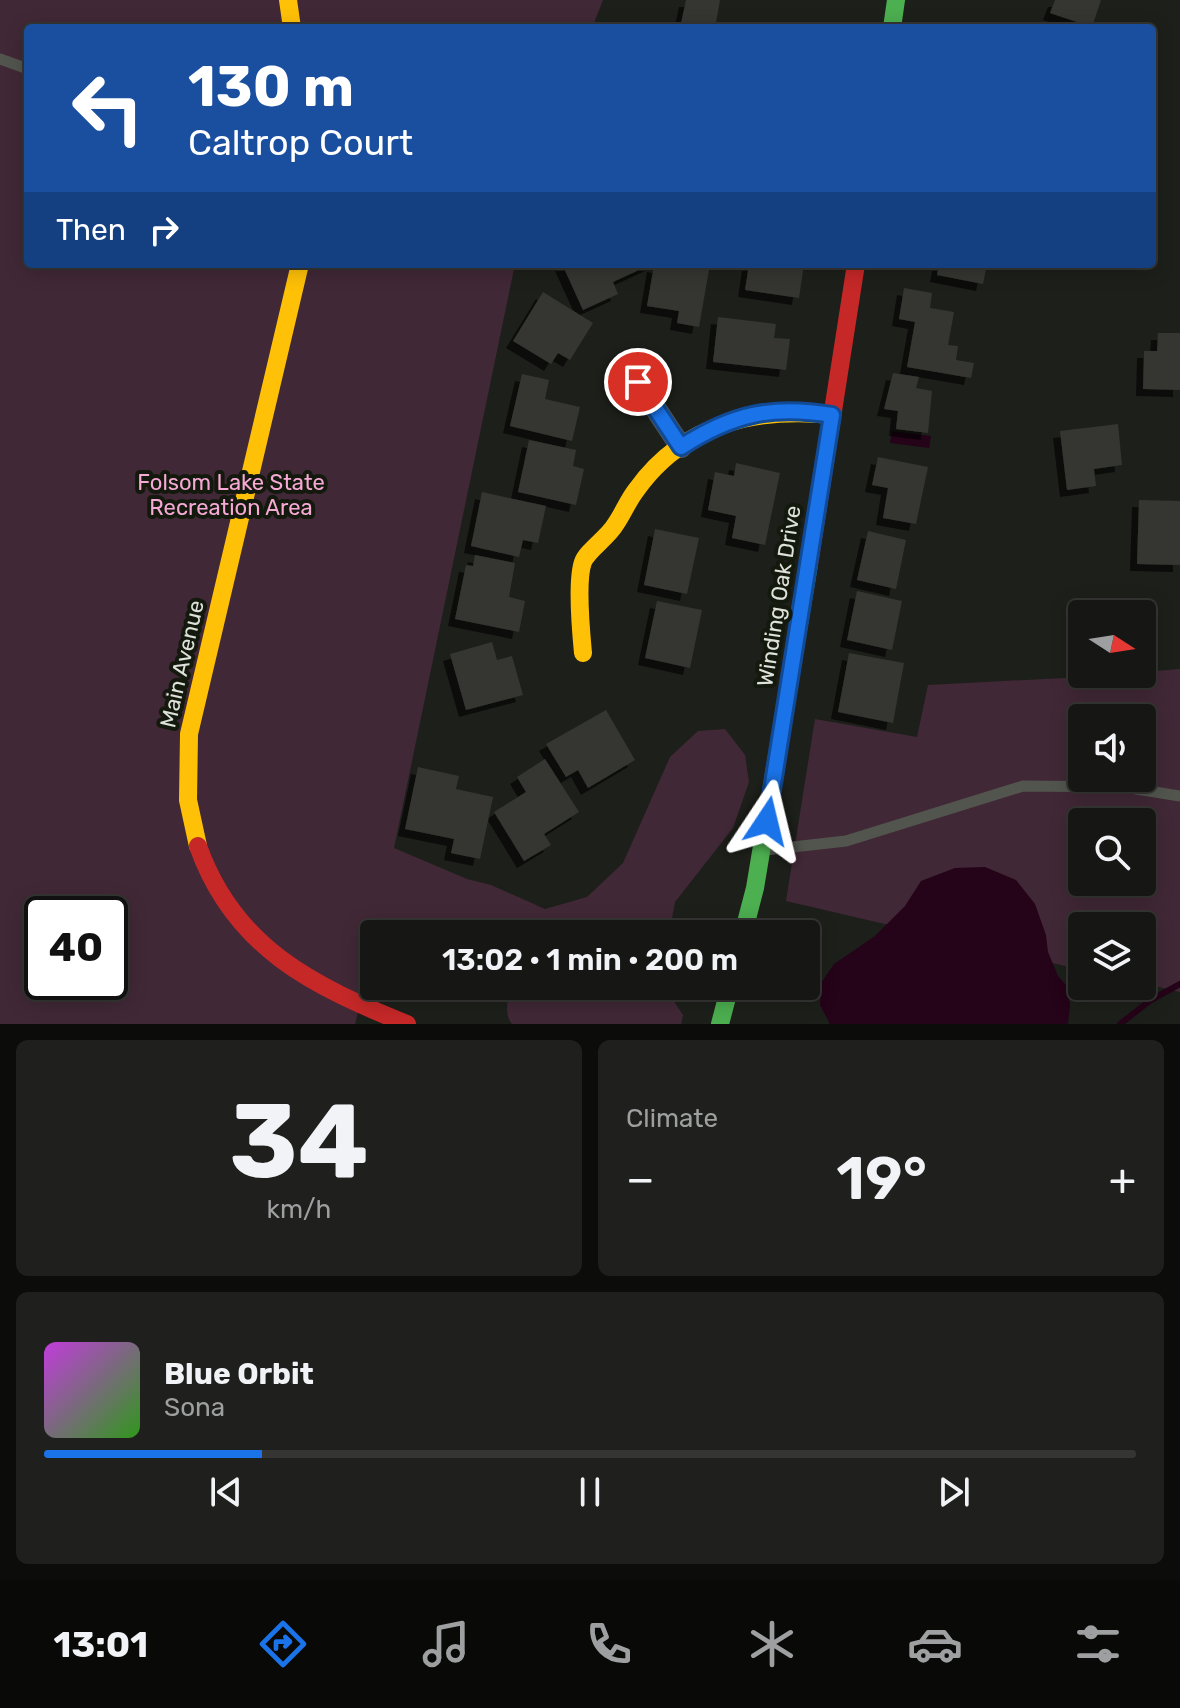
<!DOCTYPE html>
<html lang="en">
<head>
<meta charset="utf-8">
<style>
	body { margin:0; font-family:Rubik,sans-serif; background:#1f201d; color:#f1f3f6; height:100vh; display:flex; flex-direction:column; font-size:30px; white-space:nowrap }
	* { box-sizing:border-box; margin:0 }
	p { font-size:26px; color:#9e9fa0 }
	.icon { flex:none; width:44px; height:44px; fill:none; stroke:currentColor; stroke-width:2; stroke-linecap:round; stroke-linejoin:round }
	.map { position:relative; height:1024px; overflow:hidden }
	.side { display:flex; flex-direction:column; gap:16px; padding:16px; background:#0c0d0b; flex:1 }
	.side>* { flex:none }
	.guide { position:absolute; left:24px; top:24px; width:1132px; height:244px; border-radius:8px; box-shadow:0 4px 20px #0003,0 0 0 2px #353634; background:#1a4fa0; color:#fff; overflow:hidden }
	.needle { width:52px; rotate:102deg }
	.controls { position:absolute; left:1068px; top:600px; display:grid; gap:16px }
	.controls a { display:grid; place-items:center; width:88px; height:88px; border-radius:8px; background:#161714; box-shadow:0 4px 20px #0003,0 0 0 2px #353634; font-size:40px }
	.speed { position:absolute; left:24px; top:896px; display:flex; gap:16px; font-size:40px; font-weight:700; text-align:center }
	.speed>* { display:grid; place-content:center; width:104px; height:104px; border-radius:50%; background:#161714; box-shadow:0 4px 20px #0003,0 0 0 2px #353634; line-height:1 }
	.speed .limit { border:4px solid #111; border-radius:12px; background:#fff; color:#111 }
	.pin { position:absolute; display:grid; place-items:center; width:68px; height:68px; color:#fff; margin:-34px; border:4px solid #fff; border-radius:50%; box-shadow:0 2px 8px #0007 }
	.me { position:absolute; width:88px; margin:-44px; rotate:10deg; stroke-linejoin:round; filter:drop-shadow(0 0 6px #0008) }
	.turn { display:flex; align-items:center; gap:28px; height:168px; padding:0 32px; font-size:36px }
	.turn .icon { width:104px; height:104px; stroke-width:2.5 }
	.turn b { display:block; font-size:56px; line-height:68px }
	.then { display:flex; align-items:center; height:76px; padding:0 32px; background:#0003; gap:16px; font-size:30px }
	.big { font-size:60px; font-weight:600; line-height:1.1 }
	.side .tile { flex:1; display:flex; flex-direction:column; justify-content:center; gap:12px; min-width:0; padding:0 28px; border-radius:12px; background:#1f201d }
	.side .dial { align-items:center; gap:0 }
	.dial b { font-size:104px; line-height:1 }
	.song { display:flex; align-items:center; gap:24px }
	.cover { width:96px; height:96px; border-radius:12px; background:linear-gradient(135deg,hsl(290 70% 55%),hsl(110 70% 35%)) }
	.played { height:8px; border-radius:4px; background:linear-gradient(90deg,#1a73e8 20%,#353634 20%) }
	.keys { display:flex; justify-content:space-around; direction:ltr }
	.heat { display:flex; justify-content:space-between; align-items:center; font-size:44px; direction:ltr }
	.side .tiles { flex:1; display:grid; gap:16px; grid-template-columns:1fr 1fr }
	.tile:last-child { grid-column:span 2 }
	.trip { position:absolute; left:360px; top:920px; width:460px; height:80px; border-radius:8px; background:#161714; box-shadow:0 4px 20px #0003,0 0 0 2px #353634; font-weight:600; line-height:80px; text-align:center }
	.dock { display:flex; height:128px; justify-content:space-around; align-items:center; background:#090908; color:#9e9fa0 }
	.dock .icon { width:56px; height:56px }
	.dock .selected { color:#1a73e8 }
	.dock b { font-size:36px; color:#f1f3f6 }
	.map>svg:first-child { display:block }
</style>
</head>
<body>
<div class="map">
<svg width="1180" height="1024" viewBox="0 0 1180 1024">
	<defs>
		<filter id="shadow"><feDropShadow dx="-7" dy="7" stdDeviation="0" flood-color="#0009"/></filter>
	</defs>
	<rect width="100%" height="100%" fill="#1d1f1a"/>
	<path fill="#412836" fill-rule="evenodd" d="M0,0H603L592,28H28V264H515L394,848L467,879L491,885L545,909L587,897L623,863L670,757L698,731L725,729L745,755L749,782L733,828L675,902L669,934H374V963L370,964L355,1024H0ZM42,914H110V982H42Z
		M1180,669V992L1142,983V926H1082V970L786,901L815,719L917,737L928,685L1142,674V672ZM1082,718H1142V778H1082ZM1082,822H1142V882H1082Z
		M509,986H672L675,1003L683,1015L681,1024H512C503,1014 509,998 509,986Z"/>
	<path fill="#250319" d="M892,431L931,436L929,448L890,443Z
		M985,867L1016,880L1035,904L1046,935L1048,952L1058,976L1066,985L1070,1005L1068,1024H830L820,1005L821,983L834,964L875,936L905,906L921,881L955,868Z"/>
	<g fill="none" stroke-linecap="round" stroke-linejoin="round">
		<path stroke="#250319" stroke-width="6" d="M1120,1024L1151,1000L1180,984"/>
	</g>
	<path fill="#343631" filter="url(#shadow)" d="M686,0H720L715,28H680Z
		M1055,0H1101L1092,27L1050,13Z
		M562,264H652L613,282L618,294L583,310Z
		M670,264H710L699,327L677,323L679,311L647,306L654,265L669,268Z
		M749,264H804L799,298L745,290Z
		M939,264H987L983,284L937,275Z
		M904,288L932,293L930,308L954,312L948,345L958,346L956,360L974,363L971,378L907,367L915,322L899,319Z
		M543,292L593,323L570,360L558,353L551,364L513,341Z
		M718,317L776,324L774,338L790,339L786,370L713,362Z
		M1158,333H1180V390L1143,389L1144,351H1157Z
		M893,373L919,377L916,388L932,391L928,433L896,429L898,411L884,409Z
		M522,374L549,380L545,399L580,407L572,441L510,426Z
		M1118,424L1122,465L1094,469L1096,486L1067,490L1060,431Z
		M529,440L576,450L573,466L584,469L576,505L518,492Z
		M878,457L928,467L916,524L883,518L888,488L872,485Z
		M736,463L780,473L765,545L732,538L736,516L708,510L715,472L734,476Z
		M482,492L546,506L538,543L523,540L519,557L471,546Z
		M1139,500L1180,501V565L1137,564Z
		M655,529L699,538L687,594L644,585Z
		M868,531L906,540L896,589L857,580Z
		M475,555L515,563L509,597L525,601L519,632L455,619L466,565L473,566Z
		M857,591L902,601L892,650L847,640Z
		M657,601L702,610L690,668L645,658Z
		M492,642L497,660L512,656L523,695L466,710L450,654Z
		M849,653L904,663L893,723L838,712Z
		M606,710L635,760L588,788L578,770L566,777L546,744Z
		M545,759L579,812L544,834L551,845L524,861L494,812L526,792L517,777Z
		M418,767L459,776L456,789L493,797L480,859L451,853L454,839L405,829Z"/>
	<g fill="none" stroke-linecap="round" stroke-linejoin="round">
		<path stroke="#52554e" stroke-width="11" d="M0,59L28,69
			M766,850L846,841L1023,786L1124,787L1180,796"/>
		<path stroke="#52554e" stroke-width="22" d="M638,382L681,447"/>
		<path stroke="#4caf50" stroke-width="18" d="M892,28L896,0
			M743,934L755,888L809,564
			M720,1024L730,986"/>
		<path stroke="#ffc107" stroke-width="18" d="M288,0L292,28
			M583,653C581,632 576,581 583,562C587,551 608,537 615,525C623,514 628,500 637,489C684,424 756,407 832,415
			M198,846L188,800L189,734L300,264"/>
		<path stroke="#c62828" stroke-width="18" d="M809,564L856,264
			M198,846C234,948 313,986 407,1024"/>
	</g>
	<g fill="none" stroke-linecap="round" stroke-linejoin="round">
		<defs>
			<path id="route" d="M638,382L681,447C732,414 772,405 832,415L767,821"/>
		</defs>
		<use href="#route" stroke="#114b97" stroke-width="20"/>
		<use href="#route" stroke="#1a73e8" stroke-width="14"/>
	</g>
	<g text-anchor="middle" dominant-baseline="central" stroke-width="8" stroke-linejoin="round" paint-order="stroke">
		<g font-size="22" fill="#f7a9d5" stroke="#14190e">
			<text x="231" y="482">Folsom Lake State<tspan x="231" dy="25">Recreation Area</tspan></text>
		</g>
		<g font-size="22" fill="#dee2da" stroke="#14190e">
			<text transform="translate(779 596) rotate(-81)">Winding Oak Drive</text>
			<text transform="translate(182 664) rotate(-77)">Main Avenue</text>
		</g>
	</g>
</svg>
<div class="controls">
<a><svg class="needle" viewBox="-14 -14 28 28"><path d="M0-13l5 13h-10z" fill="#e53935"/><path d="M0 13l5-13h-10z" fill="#9e9fa0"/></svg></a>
<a><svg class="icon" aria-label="sound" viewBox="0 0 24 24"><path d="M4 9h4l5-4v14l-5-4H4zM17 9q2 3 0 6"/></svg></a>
<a><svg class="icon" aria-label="search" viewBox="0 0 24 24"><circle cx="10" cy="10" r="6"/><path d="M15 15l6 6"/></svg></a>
<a><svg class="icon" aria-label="layers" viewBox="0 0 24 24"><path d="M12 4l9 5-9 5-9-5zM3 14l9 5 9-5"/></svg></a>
</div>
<div class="speed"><div class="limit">40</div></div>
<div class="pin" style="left:638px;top:382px;background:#d93025"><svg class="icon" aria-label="arrive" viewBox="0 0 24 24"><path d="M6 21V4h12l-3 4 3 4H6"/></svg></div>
<svg class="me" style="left:767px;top:821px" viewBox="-20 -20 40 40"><path d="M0-17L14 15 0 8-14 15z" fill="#1a73e8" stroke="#fff" stroke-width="4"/></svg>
<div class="trip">13:02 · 1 min · 200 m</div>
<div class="guide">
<div class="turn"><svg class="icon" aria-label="left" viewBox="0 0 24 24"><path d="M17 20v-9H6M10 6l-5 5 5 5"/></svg><div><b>130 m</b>Caltrop Court</div></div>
<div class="then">Then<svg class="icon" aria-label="right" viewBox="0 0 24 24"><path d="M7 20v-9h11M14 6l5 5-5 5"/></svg></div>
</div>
</div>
<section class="side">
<div class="tiles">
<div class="tile dial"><b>34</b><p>km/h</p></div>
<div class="tile"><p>Climate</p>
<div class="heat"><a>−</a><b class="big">19°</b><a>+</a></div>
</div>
<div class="tile">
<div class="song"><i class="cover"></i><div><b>Blue Orbit</b><p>Sona</p></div></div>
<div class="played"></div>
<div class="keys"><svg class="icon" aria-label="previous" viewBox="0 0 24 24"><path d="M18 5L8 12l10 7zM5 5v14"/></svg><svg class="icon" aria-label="pause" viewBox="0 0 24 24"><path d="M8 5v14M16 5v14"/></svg><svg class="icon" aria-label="next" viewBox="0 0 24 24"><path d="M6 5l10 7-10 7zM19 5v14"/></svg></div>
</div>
</div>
</section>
<nav class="dock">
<b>13:01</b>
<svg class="icon selected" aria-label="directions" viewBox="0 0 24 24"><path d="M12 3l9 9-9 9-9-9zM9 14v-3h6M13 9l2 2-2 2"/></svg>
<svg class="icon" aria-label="music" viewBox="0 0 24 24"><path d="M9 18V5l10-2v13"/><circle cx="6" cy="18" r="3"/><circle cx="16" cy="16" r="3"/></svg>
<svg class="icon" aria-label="phone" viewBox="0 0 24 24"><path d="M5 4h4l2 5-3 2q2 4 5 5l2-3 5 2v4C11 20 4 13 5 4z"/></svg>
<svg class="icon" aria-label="climate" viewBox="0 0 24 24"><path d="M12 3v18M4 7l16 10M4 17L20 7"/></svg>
<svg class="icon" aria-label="car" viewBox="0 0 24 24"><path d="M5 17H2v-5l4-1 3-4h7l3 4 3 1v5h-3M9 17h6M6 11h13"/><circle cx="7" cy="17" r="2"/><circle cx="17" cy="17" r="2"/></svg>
<svg class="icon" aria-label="filters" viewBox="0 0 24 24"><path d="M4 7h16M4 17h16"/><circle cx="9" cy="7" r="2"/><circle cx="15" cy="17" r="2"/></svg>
</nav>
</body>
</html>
